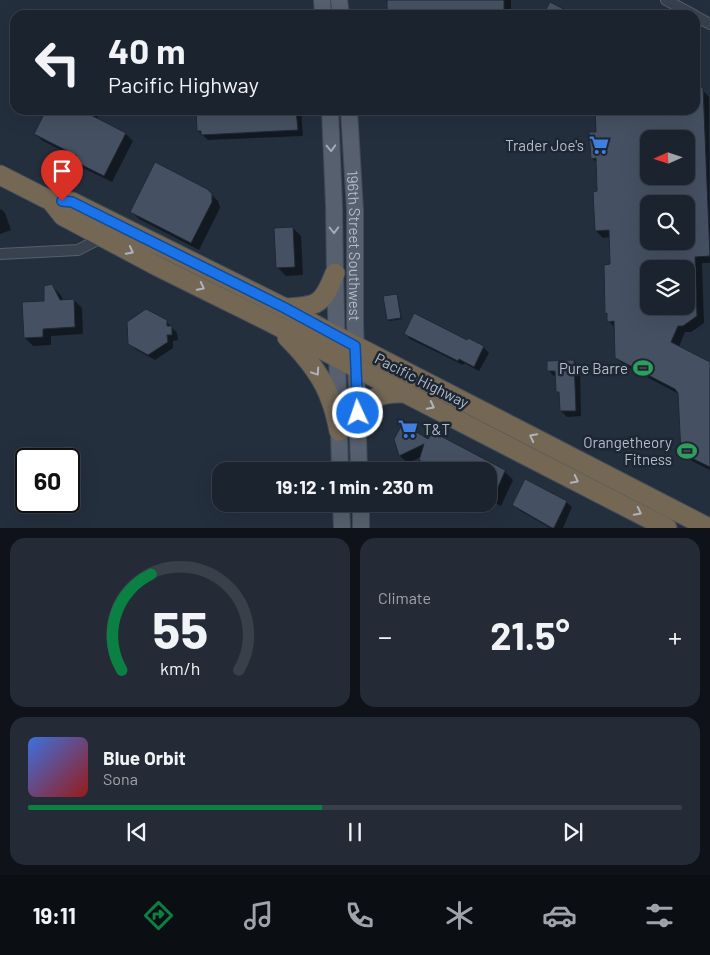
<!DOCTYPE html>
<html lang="en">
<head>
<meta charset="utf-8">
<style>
	body { margin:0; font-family:Barlow,sans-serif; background:#242b36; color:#f1f3f6; height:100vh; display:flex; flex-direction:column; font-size:19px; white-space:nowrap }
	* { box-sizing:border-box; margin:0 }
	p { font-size:16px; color:#a0a4aa }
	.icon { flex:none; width:28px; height:28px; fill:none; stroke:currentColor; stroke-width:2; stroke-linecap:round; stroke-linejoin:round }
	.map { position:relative; height:528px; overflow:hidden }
	.panel { display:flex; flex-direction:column; gap:10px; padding:10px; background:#0f1319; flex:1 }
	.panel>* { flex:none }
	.hud { position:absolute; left:10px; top:10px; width:690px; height:105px; border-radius:15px; box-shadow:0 5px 20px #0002,0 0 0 1px #39404a; background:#1b232e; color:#f1f3f6; overflow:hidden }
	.needle { width:32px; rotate:267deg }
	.tools { position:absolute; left:640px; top:130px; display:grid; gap:10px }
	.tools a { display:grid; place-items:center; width:55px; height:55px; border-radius:10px; background:#1b232e; box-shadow:0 5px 20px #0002,0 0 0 1px #39404a; font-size:25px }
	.speed { position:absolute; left:15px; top:448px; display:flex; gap:10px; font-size:25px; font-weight:700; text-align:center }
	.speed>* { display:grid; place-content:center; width:65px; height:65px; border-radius:50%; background:#1b232e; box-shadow:0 5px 20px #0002,0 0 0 1px #39404a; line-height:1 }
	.speed .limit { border:2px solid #111; border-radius:8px; background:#fff; color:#111 }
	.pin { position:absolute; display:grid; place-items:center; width:42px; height:42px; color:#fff; margin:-51px -21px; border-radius:50% 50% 50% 0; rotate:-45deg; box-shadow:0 0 5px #0007 }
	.pin .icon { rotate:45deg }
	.me { position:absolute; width:55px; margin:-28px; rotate:357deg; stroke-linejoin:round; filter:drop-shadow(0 0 4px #0008) }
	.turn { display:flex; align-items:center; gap:18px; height:105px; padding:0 15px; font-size:22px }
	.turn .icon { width:65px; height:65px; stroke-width:2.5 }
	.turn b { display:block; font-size:35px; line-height:42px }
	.big { font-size:38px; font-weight:700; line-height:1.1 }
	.panel .card { flex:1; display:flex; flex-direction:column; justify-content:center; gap:8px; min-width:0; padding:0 18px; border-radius:15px; background:#242b36 }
	.panel .dial { align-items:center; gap:0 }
	.dial svg { height:130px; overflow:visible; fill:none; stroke:#39404a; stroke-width:7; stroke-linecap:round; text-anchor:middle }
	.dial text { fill:#f1f3f6; stroke:none }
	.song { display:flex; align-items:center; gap:15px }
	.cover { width:60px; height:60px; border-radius:8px; background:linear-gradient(135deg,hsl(220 70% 55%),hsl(0 70% 35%)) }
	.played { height:5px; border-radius:2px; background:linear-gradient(90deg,#0b8043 45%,#39404a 45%) }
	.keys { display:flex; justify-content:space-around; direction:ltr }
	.heat { display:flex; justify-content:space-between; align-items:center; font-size:28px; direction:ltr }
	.panel .tiles { flex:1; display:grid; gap:10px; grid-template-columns:1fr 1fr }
	.card:last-child { grid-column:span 2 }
	.trip { position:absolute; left:212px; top:462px; width:285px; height:50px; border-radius:15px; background:#1b232e; box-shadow:0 5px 20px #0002,0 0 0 1px #39404a; font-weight:700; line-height:50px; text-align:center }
	.menu { display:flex; height:80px; justify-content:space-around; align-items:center; background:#0b0e12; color:#a0a4aa }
	.menu .icon { width:35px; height:35px }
	.menu .on { color:#0b8043 }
	.menu b { font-size:22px; color:#f1f3f6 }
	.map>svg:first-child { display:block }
</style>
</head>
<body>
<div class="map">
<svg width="710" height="528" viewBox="0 0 710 528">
	<rect width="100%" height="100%" fill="#242f3e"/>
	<path fill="#0007" fill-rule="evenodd" d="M388,0H511V15H389Z
		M286,12L289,15H259V14Z
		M695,90H702L709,97L710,263H702L704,323L691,332H685L679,347L710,364V470L690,460L682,452L679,394L624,365L616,358L615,328L609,321L608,315L606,313L612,265L610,237L603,238L596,231L599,192L597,163L592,158L598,133L597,110H695ZM649,139H686V176H649ZM649,204H686V241H649ZM649,269H686V306H649Z
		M47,110H101L97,119L126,134L133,141L112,182L83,168L76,161L77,158L43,141L35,134Z
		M199,110H301L303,136L208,140L198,131Z
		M209,192L218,201L220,207L219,210L199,250L139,219L132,212Z
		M1,209L5,213L11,230L0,234V210Z
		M293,228L301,236L303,275L286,276L278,268Z
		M52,286L60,294L64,301L74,300L82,308L83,334L51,336V345L33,346L25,338L46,302Z
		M397,295L398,297L402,319L390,321L388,320Z
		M166,321L177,333L178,340L173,341V348L155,360L135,349L129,343Z
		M405,334L468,341L469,340L483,347L489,353L479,371L464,363L463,365L410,339Z
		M574,361L580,367L581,416L567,417L561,411V394L557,391V376H554L548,370Z
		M413,429L420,436L428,441L433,434L505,472L513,480L501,506L489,500V471H434L428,468L420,460L421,457L408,463L400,456L395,440Z
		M566,502L572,507L563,528H550L519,510L513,504Z"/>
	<path fill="#455162" stroke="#1f2835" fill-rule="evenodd" d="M387,0H504V15H387Z
		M550,2L575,15H543Z
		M695,87H703L710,256L695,257L697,316L683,326H678L671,342L710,362V467L681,453L678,393L675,389L615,358L614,321L607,322V313L605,314L604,265L610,264L609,230L595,231L593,192L597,191L596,158L591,159L589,132H596L595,110H695ZM649,139H686V176H649ZM649,204H686V241H649ZM649,269H686V306H649Z
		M46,110H91L89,114L126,133L104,176L74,161L77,156L34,134Z
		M196,110H296L298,130L201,135V131H197Z
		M155,162L207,189L212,194V202L191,243L130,212Z
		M293,227L295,267L276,268L274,228Z
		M52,284L60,300L74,299L75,327L43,329V337L24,338L22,302L44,301V286Z
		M397,294L401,318L387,320L383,296Z
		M146,309L167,320V326H172V335H167L168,342L148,355L128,344L127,322Z
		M414,313L467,340L468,338L484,346L474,367L459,359L458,361L404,334Z
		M574,360L576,411H560L559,392H556L555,371H547V361Z
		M404,421L414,428L413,430L428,439L433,432L507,471H505L489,508V471H440L419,460L424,444L399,456L394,439Z
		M525,479L567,501L554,528H552L512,505Z"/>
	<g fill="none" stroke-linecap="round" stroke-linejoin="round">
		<defs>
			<path id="street" d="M666,0L694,15
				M695,16L710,24
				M0,254L78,250L103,237"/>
			<g id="primary">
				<path d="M322,0L323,15"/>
				<path d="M339,0L341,15"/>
				<path d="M330,110L334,205L335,273L340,471"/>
				<path id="s1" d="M349,110L355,210V322L359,471"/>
				<path d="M341,504L342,528"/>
				<path d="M361,504V528"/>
			</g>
			<path id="highway" d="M0,175L51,201L63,216L157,266L272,323L368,374L667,528
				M51,201L72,202L285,308L321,328L709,528
				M285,308C318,307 323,304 335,273
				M287,337C305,355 323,376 331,401C335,411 337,421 339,431
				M358,430C368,399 373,392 406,393"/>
		</defs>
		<use href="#street" stroke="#565f6c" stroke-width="12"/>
		<use href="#primary" stroke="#414a57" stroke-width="18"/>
		<use href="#highway" stroke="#434c59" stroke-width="21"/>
		<use href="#street" stroke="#38414e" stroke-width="10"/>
		<use href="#primary" stroke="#56606e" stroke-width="16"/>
		<use href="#highway" stroke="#746855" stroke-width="19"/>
	</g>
	<defs><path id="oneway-chevron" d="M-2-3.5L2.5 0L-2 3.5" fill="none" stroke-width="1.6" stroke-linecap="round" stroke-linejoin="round" transform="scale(1.25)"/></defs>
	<g stroke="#a1aab7">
		<use href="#oneway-chevron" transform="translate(331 148) rotate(88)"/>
		<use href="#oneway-chevron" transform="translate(334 230) rotate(89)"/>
	</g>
	<g stroke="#aeb4bd">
		<use href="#oneway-chevron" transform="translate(130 251) rotate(28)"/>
		<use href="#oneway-chevron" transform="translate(201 287) rotate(27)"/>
		<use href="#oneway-chevron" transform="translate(316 372) rotate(56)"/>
		<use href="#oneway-chevron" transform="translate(431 406) rotate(27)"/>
		<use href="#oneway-chevron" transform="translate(533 437) rotate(-153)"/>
		<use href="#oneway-chevron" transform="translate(575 480) rotate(27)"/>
		<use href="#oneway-chevron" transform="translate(638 512) rotate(27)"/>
	</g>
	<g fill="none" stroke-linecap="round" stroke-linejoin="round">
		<defs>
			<path id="route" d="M62,201L72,202L285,308L355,346L358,413"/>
		</defs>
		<use href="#route" stroke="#114b97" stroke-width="12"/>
		<use href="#route" stroke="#1a73e8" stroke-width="9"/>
	</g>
	<defs>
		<symbol id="supermarket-bare" viewBox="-9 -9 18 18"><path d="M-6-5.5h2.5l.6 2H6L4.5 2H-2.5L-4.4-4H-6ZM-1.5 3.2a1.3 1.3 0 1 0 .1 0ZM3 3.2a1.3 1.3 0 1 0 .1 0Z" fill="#3f7fe0" stroke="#1d2633" stroke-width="2.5" paint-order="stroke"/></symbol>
		<symbol id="stadium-bare" viewBox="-9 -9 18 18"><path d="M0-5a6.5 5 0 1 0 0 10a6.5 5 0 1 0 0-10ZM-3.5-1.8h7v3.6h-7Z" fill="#2e9e5b" stroke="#1d2633" stroke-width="2.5" paint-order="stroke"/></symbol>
	</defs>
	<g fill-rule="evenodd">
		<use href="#supermarket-bare" x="585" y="131" width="28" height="28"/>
		<use href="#stadium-bare" x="629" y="354" width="28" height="28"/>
		<use href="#supermarket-bare" x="394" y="415" width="28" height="28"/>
		<use href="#stadium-bare" x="673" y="437" width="28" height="28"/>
	</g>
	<g text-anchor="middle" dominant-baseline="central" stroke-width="5" stroke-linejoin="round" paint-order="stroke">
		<g font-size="15" fill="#b4bcc9" stroke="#1d2633" text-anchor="end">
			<text x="584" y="145">Trader Joe's</text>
			<text x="628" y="368">Pure Barre</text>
			<text x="423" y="429" text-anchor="start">T&amp;T</text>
			<text x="672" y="442">Orangetheory<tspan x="672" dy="17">Fitness</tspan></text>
		</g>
		<g font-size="15" fill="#b4bcc9" stroke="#1d2633">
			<text stroke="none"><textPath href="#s1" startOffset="136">196th Street Southwest</textPath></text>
			<text transform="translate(422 380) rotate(27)">Pacific Highway</text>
		</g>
	</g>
</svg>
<div class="tools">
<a><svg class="needle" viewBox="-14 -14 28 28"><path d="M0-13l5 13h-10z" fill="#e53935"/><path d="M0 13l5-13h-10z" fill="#a0a4aa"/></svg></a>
<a><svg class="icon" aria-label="search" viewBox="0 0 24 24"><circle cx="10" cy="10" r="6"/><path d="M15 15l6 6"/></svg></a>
<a><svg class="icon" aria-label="layers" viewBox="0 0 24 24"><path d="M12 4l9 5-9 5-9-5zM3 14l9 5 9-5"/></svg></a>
</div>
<div class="speed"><div class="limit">60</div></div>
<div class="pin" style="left:62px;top:201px;background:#d93025"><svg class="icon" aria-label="arrive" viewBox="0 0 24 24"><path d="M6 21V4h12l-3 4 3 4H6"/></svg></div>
<svg class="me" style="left:358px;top:413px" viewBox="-20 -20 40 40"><circle r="17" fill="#1a73e8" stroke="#fff" stroke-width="3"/><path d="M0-11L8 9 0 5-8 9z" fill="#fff"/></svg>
<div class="trip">19:12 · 1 min · 230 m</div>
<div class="hud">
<div class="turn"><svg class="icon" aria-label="left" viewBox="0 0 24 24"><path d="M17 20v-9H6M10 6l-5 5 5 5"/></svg><div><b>40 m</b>Pacific Highway</div></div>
</div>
</div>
<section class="panel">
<div class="tiles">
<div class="card dial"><svg viewBox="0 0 100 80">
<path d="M14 69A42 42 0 1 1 86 69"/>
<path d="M14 69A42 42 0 0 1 32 10" stroke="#0b8043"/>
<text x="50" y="56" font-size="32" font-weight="700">55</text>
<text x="50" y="72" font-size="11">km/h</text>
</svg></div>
<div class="card"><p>Climate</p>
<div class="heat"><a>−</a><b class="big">21.5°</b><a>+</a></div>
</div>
<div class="card">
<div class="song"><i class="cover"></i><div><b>Blue Orbit</b><p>Sona</p></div></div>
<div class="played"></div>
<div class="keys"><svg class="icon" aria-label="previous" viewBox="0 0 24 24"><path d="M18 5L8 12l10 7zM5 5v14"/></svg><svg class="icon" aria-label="pause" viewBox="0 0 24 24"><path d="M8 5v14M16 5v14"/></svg><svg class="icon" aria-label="next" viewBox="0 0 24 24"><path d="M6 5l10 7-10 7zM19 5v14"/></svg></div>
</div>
</div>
</section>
<nav class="menu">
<b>19:11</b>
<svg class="icon on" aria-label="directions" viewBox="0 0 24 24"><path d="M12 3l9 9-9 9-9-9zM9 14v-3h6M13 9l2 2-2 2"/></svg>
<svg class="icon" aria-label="music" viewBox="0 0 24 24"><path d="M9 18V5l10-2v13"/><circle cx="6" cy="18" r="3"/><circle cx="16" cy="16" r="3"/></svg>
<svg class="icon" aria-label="phone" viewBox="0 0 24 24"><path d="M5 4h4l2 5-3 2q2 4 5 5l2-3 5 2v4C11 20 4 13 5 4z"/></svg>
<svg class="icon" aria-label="climate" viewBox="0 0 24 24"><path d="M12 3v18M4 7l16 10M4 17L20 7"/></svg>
<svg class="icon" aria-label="car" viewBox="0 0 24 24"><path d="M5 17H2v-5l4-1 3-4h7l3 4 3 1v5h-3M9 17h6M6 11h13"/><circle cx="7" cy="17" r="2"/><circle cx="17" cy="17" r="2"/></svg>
<svg class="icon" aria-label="filters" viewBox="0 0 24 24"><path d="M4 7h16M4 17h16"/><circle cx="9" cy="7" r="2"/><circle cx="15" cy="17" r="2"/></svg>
</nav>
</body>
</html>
